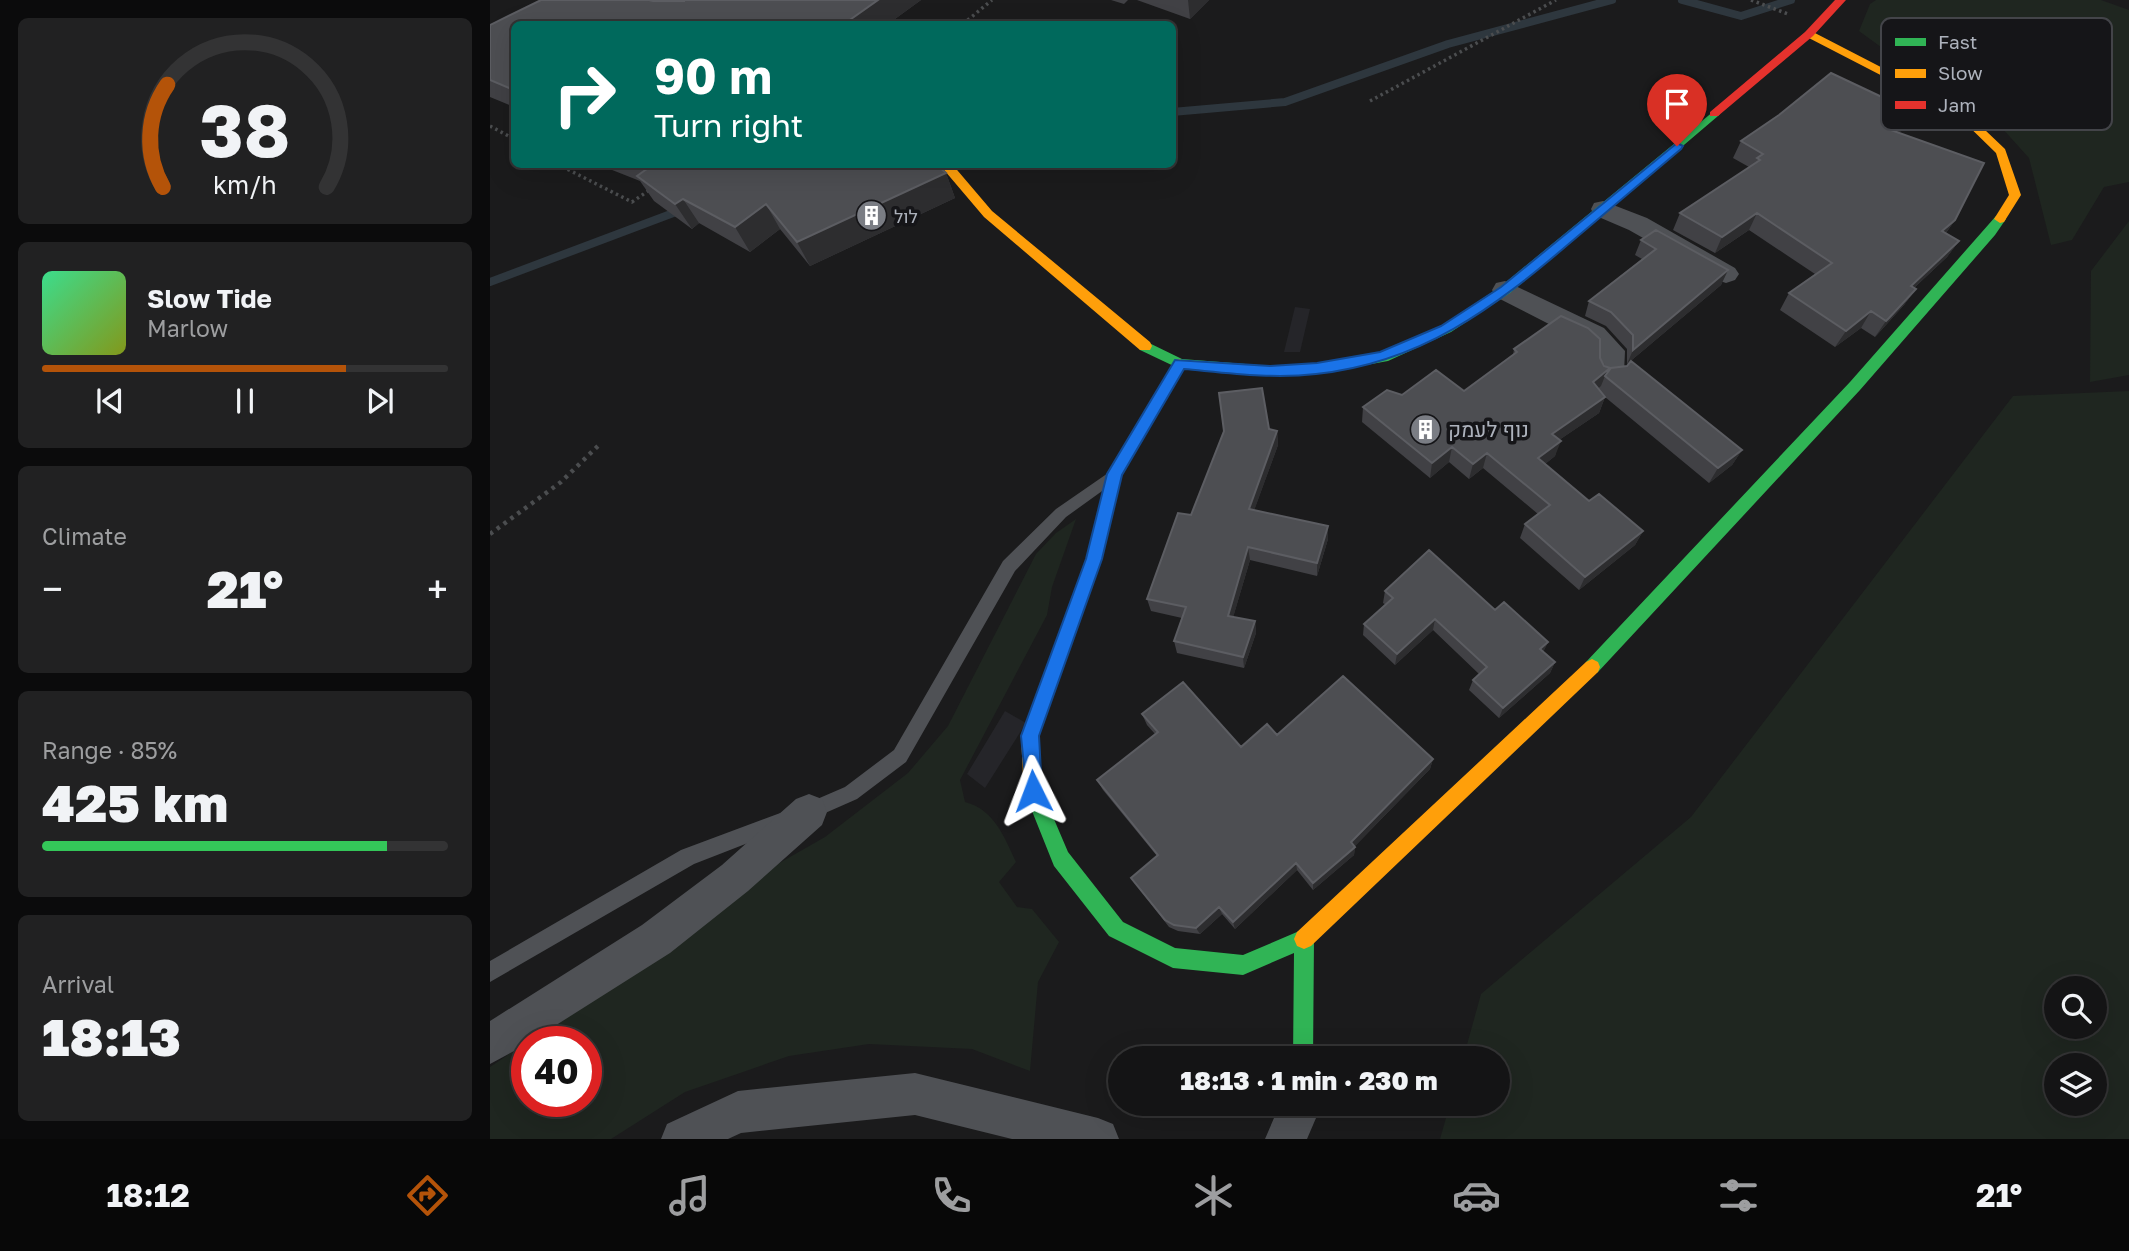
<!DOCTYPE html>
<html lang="en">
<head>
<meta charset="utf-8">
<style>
	body { margin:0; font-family:"Golos Text",Heebo,sans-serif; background:#212122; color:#f1f3f6; height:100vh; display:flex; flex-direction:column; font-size:26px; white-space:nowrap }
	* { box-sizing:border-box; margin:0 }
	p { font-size:23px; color:#9d9ea0 }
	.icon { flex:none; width:38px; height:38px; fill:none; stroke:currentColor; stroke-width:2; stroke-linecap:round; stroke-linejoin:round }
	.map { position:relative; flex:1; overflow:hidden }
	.sheet { display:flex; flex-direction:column; gap:18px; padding:18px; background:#0b0b0c; width:490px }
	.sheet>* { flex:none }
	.guide { position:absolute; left:21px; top:21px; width:665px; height:147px; border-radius:10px; box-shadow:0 7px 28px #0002,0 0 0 2px #333334; background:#00695c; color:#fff; overflow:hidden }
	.fabs { position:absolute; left:1554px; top:976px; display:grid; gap:14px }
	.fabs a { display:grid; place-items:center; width:63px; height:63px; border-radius:50%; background:#141415; box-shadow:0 7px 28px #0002,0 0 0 2px #333334; font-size:35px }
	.speed { position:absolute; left:21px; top:1026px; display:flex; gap:14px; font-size:35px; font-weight:700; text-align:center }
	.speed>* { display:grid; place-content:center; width:91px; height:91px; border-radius:50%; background:#141415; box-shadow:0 7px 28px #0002,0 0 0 2px #333334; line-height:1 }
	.speed .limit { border:10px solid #d22; background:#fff; color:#111 }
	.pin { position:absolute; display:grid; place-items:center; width:60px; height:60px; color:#fff; margin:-72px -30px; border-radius:50% 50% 50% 0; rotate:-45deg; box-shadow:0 0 7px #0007 }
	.pin .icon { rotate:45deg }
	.me { position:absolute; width:77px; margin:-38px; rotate:357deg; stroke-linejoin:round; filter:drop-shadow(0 0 5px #0008) }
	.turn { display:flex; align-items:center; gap:24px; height:147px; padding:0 28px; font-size:32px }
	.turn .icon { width:91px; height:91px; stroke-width:2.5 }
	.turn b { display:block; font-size:49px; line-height:60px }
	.big { font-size:52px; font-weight:800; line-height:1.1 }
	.sheet .card { flex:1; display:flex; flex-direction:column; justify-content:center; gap:10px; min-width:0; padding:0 24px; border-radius:10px; background:#212122 }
	.sheet .dial { align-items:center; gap:0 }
	.dial svg { height:182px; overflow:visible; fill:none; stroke:#333334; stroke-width:7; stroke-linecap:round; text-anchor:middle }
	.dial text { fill:#f1f3f6; stroke:none }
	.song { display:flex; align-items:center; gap:21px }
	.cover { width:84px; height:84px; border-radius:10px; background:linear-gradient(135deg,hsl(150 70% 55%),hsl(70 70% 35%)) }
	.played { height:7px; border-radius:4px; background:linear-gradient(90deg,#b45309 75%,#333334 75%) }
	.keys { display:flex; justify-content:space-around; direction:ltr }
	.heat { display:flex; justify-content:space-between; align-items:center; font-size:38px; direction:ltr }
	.charge { height:10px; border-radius:5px; background:linear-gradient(90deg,#34c759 85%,#333334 0) }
	.trip { position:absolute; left:618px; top:1046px; width:402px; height:70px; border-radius:35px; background:#141415; box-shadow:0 7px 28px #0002,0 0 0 2px #333334; font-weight:800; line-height:70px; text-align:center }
	.dock { display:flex; height:112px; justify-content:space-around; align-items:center; background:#080808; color:#9d9ea0 }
	.dock .icon { width:49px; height:49px }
	.dock .selected { color:#b45309 }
	.dock b { font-size:32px; color:#f1f3f6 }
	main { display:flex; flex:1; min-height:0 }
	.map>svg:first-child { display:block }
</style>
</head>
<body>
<main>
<section class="sheet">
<div class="card dial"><svg viewBox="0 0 100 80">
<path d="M14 69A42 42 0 1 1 86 69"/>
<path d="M14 69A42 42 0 0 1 16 24" stroke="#b45309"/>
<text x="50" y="56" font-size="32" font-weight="700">38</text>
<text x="50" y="72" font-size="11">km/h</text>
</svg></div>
<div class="card">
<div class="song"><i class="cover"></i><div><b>Slow Tide</b><p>Marlow</p></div></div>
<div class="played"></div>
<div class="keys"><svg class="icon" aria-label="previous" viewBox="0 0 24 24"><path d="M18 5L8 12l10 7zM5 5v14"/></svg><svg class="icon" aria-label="pause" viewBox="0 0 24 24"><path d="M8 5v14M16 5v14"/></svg><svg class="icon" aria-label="next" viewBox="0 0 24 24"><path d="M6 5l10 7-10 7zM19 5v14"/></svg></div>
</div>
<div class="card"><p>Climate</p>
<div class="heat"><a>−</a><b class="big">21°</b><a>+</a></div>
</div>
<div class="card"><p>Range · 85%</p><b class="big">425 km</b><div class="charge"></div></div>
<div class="card"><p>Arrival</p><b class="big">18:13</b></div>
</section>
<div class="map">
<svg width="1639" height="1139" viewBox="0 0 1639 1139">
	<rect width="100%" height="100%" fill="#1b1b1c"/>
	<path fill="#252529" d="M805,307L820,309L810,352H794Z
		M515,711L536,723L495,788L477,774Z"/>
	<path fill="#1f2620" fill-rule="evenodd" d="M1386,0H1611L1639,10V182L1614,187L1582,240L1561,245L1539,158L1484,97L1477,74L1451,61L1429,63L1395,50L1369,31L1380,4Z
		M1639,221V375L1600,382L1601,271Z
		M1639,391V1139H950L960,1104H1008V1059H973L991,994L1201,817L1523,396ZM1566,989H1605V1027H1566ZM1566,1066H1605V1104H1566Z
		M586,519L562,587L557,615L470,780L475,802C505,810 514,837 526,862L509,882L527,907L542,909L569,942L548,982L540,1071L482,1049L379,1044L299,1056L195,1092L121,1139H0V1067L37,1042V1101H96V1041H38L113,992L286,865L335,837L418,773L458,726L546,554L566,533Z"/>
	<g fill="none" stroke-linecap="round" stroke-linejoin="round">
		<path stroke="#2e373e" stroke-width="8" d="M1192,0L1251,16L1301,0
			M682,112L795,102L958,44L1122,0
			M0,282L194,209"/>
		<path stroke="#4b4d4f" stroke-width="3.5" stroke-dasharray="2.5 3.5" stroke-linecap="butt" d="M1261,0L1298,14
			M473,24L502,0
			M880,101L1066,0
			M0,126L24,139
			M67,164L142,202L161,189"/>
		<path stroke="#4b4d4f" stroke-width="4.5" stroke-dasharray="3.5 5" stroke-linecap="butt" d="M0,534L71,482L111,443"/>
		<path fill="#4f5155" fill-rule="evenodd" d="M621,471L628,477L626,481L576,517L525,571L416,762L367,799L317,821L311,818L308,812L311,806L355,787L404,750L513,561L566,509Z
			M293,812L299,815L302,821L299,827L204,864L0,982V961L191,850Z"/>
		<path fill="#4f5155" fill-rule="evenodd" d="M1113,201L1157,218L1245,268L1249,274L1245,280L1236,283L1227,280L1139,230L1104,215L1101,209L1104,203Z
			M1015,281L1114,328L1135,351L1134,373L1130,380L1120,383L1110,380L1106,373L1107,354L1094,342L1006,297L1002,290L1006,283Z
			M319,794L332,799L337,812L332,825L258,891L180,953L41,1041H37V1044L0,1064V1021L152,925L232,865L306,799Z
			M425,1073L608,1118L623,1124L629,1139H522L425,1115L251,1133L238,1139H171L177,1124L248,1091Z
			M790,1104H832L817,1139H775Z"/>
		<path fill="#30b455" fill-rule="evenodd" d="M1224,111L1230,114L1228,116L1020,293L961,332L898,361L827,374L781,376L690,369L650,350L648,346L655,341L692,359L781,366L827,364L891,352L951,326L1010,287Z
			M1510,215L1516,219L1505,235L1370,390L1108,672L1102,675L1096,672L1094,667L1096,662L1360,382L1506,216Z
			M542,766L548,769L552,791L578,852L633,922L685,948L753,955L814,929L821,932L824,939L823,1059H803L804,953L753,975L683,968L619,936L564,866L534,791L533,775L536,769Z"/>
		<path fill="#ff9f0a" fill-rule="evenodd" d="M1315,32H1323L1474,110L1515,149L1531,195L1514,222L1510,223L1504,219L1519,195L1506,153L1466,114L1315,36Z
			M449,164H462L502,211L660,342L662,346L660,350H650L494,217Z
			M690,359L697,364L632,475L612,559L549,736L551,775L548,781L542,784L536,781L533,775L531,736L596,559L618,474L685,360Z
			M1102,659L1108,662L1110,667L1108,672L821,946L814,949L807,946L804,939L807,932L1096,662Z"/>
		<path fill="#e5322d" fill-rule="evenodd" d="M1345,0H1356L1323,36L1228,116H1220V112L1315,32Z"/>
	</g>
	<path fill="#414145" d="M51,0H431L398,24H24V107L0,97V25Z
		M621,0H638L634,4Z
		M647,0H719L700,19Z
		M1441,111L1408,133L1465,220L1456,233L1469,241L1457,257L1424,288L1426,289L1414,305L1385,337L1371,328L1345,347L1290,310L1299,293L1325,274L1259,230L1225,253L1183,230L1190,213L1259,167L1243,158L1251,141Z
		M107,164H371L376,167L456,173L465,198L320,266L290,229L260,252L209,223L202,229L164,201L150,181Z
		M1151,240L1238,270L1231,285L1137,364V349L1116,326L1095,316L1099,301L1152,259L1145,255Z
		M1024,349L1110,358L1119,371L1252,450L1242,465L1219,483L1115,397L1109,413L1069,440L1065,456L1055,464L1099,501L1153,531L1145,545L1089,590L1030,538L1035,524L1048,514L993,468L979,479L959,462L940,478L872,422L873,407L974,391L1023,355Z
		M779,429L787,431L788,445L764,510L838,526V539L827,576L760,560L743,617L765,621L766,633L754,668L687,653L684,641L692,618L661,611L657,599L701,515L734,431Z
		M895,591L1005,610L1058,642L1053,652L1065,662L1060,673L1009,718L979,690L983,680L989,674L943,630L905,665L873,635L874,624L896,605L893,603Z
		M652,714L751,747L787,735L943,759L940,769L865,846L864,855L823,890L807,870L745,929L732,914L710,934L688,931L679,927L641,878L667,856L613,790L607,780L665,734L657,725Z"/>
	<path fill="#2d2d2f" d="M388,0H431L398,24H354Z
		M698,0H719L700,19Z
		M1451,94L1441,111L1388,146L1398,129Z
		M456,173L465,198L320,266L307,242Z
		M193,199L209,223L202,229L185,204Z
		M276,204L290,229L260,252L245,227Z
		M1267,213L1259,230L1225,253L1232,237Z
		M1465,220L1453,237L1452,231Z
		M1469,241L1457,257L1409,302L1421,286Z
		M1238,270L1231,285L1137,364L1143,350Z
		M1426,289L1414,305L1385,337L1396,321Z
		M1381,311L1371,328L1345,347L1356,331Z
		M1120,368L1116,377L1115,376L1111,386L1097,398L1103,382Z
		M1115,397L1109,413L1056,449L1062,434Z
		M787,431L788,445L760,522L759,509Z
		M1071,441L1065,456L1044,473L1048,458Z
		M962,447L959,462L940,478L942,463Z
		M1252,450L1242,465L1219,483L1228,468Z
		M997,453L993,468L979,479L983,464Z
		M838,526V539L827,576V563Z
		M1153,531L1145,545L1089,590L1095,577Z
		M758,547L760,560L740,628L738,616Z
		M945,619L943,630L905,665L907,654Z
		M765,621L766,633L754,668L753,657Z
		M1058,642L1053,652L1050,649Z
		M1065,662L1060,673L1009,718L1013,708Z
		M943,759L940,769L862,849L865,847L864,855L823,890V883Z
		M806,863L807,870L745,929L743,922Z
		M729,907L732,914L710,934L706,928Z"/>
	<path fill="#4d4e52" stroke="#5c5d62" stroke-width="2" d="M51,0H159L163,1H194V0H388L354,24H24V90L0,80V25Z
		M1341,73L1394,98L1422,79L1451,94L1398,129L1494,163L1465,220L1452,231L1469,241L1421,286L1426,289L1399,318L1396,321L1381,311L1356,331L1299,293L1342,263L1267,213L1232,237L1190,213L1270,160L1267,158L1273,154L1251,141L1289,115Z
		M156,164H371L376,167L380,164H446L456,173L307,242L276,204L245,227L193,199L185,204L147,176L161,166Z
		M1166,230L1238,270L1143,350V335L1121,312L1099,301L1166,249L1151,240Z
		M1071,316L1098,328L1110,339V358L1114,366L1120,368L1103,382L1115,397L1062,434L1071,441L1048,458L1099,501L1109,494L1153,531L1095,577L1035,524L1060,505L997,453L983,464L962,447L942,463L873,407L897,390L912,395L946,370L974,391L1027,352L1024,349Z
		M1141,361L1252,450L1228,468L1115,376L1121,368L1137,366Z
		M772,388L779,429L787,431L759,509L838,526L827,563L758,547L738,616L765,621L753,657L684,641L696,607L657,599L688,513L701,515L734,431L729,393Z
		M939,550L1005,610L1014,602L1058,642L1050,649L1065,662L1013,708L983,680L997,667L945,619L907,654L874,624L903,598L895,591Z
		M853,676L943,759L861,842L865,847L823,883L806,863L743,922L729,907L706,928L684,925L675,920L641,878L668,855L607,780L668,732L652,714L693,682L751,747L777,724L787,735Z"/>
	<path fill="#1a73e8" stroke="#114b97" stroke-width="2" d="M1187,143L1193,146L1191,149C1154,180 1118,211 1081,242C1004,308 931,363 826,374C782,379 738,373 694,369L632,475L612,559L549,736L552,791L549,797L543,800L537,797L531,736L596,559L617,474L685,360L780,366L827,363L890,352L951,326L1011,287Z"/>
	<defs>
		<symbol id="building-disc" viewBox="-11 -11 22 22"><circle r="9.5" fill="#7a7d84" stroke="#151518"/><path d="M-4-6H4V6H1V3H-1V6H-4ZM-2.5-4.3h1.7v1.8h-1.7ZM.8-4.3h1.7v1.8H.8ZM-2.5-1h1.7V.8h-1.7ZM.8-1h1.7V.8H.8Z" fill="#fff"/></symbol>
	</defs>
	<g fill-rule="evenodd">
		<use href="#building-disc" x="364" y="198" width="35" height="35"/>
		<use href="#building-disc" x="918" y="412" width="35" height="35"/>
	</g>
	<g text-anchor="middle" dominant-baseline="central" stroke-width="7" stroke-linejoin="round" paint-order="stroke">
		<g font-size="18" fill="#adb2bc" stroke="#151518" text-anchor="start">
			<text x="404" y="216">לול</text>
		</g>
		<g font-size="21" fill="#adb2bc" stroke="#151518" text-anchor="start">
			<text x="958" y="429">נוף לעמק</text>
		</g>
	</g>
	<rect x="1391" y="18" width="231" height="112" rx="10" fill="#151518" stroke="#434449" stroke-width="2"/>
	<rect x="1405" y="38" width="31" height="8" fill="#30b455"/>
	<rect x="1405" y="69" width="31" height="9" fill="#ff9f0a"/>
	<rect x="1405" y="101" width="31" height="8" fill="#e5322d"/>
	<g font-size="19" fill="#adb2bc">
		<text x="1448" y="49">Fast</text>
		<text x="1448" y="80">Slow</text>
		<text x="1448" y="112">Jam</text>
	</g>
</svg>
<div class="fabs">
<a><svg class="icon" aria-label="search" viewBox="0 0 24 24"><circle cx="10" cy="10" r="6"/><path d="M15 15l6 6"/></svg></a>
<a><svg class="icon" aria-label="layers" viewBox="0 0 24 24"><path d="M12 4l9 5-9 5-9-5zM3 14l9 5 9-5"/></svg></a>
</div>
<div class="speed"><div class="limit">40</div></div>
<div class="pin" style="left:1187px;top:146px;background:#d93025"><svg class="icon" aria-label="arrive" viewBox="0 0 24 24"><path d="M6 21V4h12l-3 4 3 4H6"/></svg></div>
<svg class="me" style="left:543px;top:791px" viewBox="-20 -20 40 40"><path d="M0-17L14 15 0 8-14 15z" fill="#1a73e8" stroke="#fff" stroke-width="4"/></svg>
<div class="trip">18:13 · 1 min · 230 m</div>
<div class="guide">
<div class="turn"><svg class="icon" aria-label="right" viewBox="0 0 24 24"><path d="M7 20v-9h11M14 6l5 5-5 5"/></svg><div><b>90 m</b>Turn right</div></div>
</div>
</div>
</main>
<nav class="dock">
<b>18:12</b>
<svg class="icon selected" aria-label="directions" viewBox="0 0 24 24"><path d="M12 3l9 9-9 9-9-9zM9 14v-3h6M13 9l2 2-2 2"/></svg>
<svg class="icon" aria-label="music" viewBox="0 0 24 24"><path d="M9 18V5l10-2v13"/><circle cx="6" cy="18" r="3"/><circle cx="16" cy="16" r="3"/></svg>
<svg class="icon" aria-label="phone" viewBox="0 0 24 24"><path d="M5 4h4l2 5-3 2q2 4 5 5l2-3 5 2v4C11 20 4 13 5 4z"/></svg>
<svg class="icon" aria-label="climate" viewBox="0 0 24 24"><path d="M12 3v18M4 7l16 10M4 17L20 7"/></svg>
<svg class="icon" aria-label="car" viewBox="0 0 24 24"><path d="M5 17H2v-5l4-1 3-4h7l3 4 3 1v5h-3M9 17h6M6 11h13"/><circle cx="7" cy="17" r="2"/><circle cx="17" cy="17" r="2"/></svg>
<svg class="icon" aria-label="filters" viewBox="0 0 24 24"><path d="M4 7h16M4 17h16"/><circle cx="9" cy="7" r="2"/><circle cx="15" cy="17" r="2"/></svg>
<b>21°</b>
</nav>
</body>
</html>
